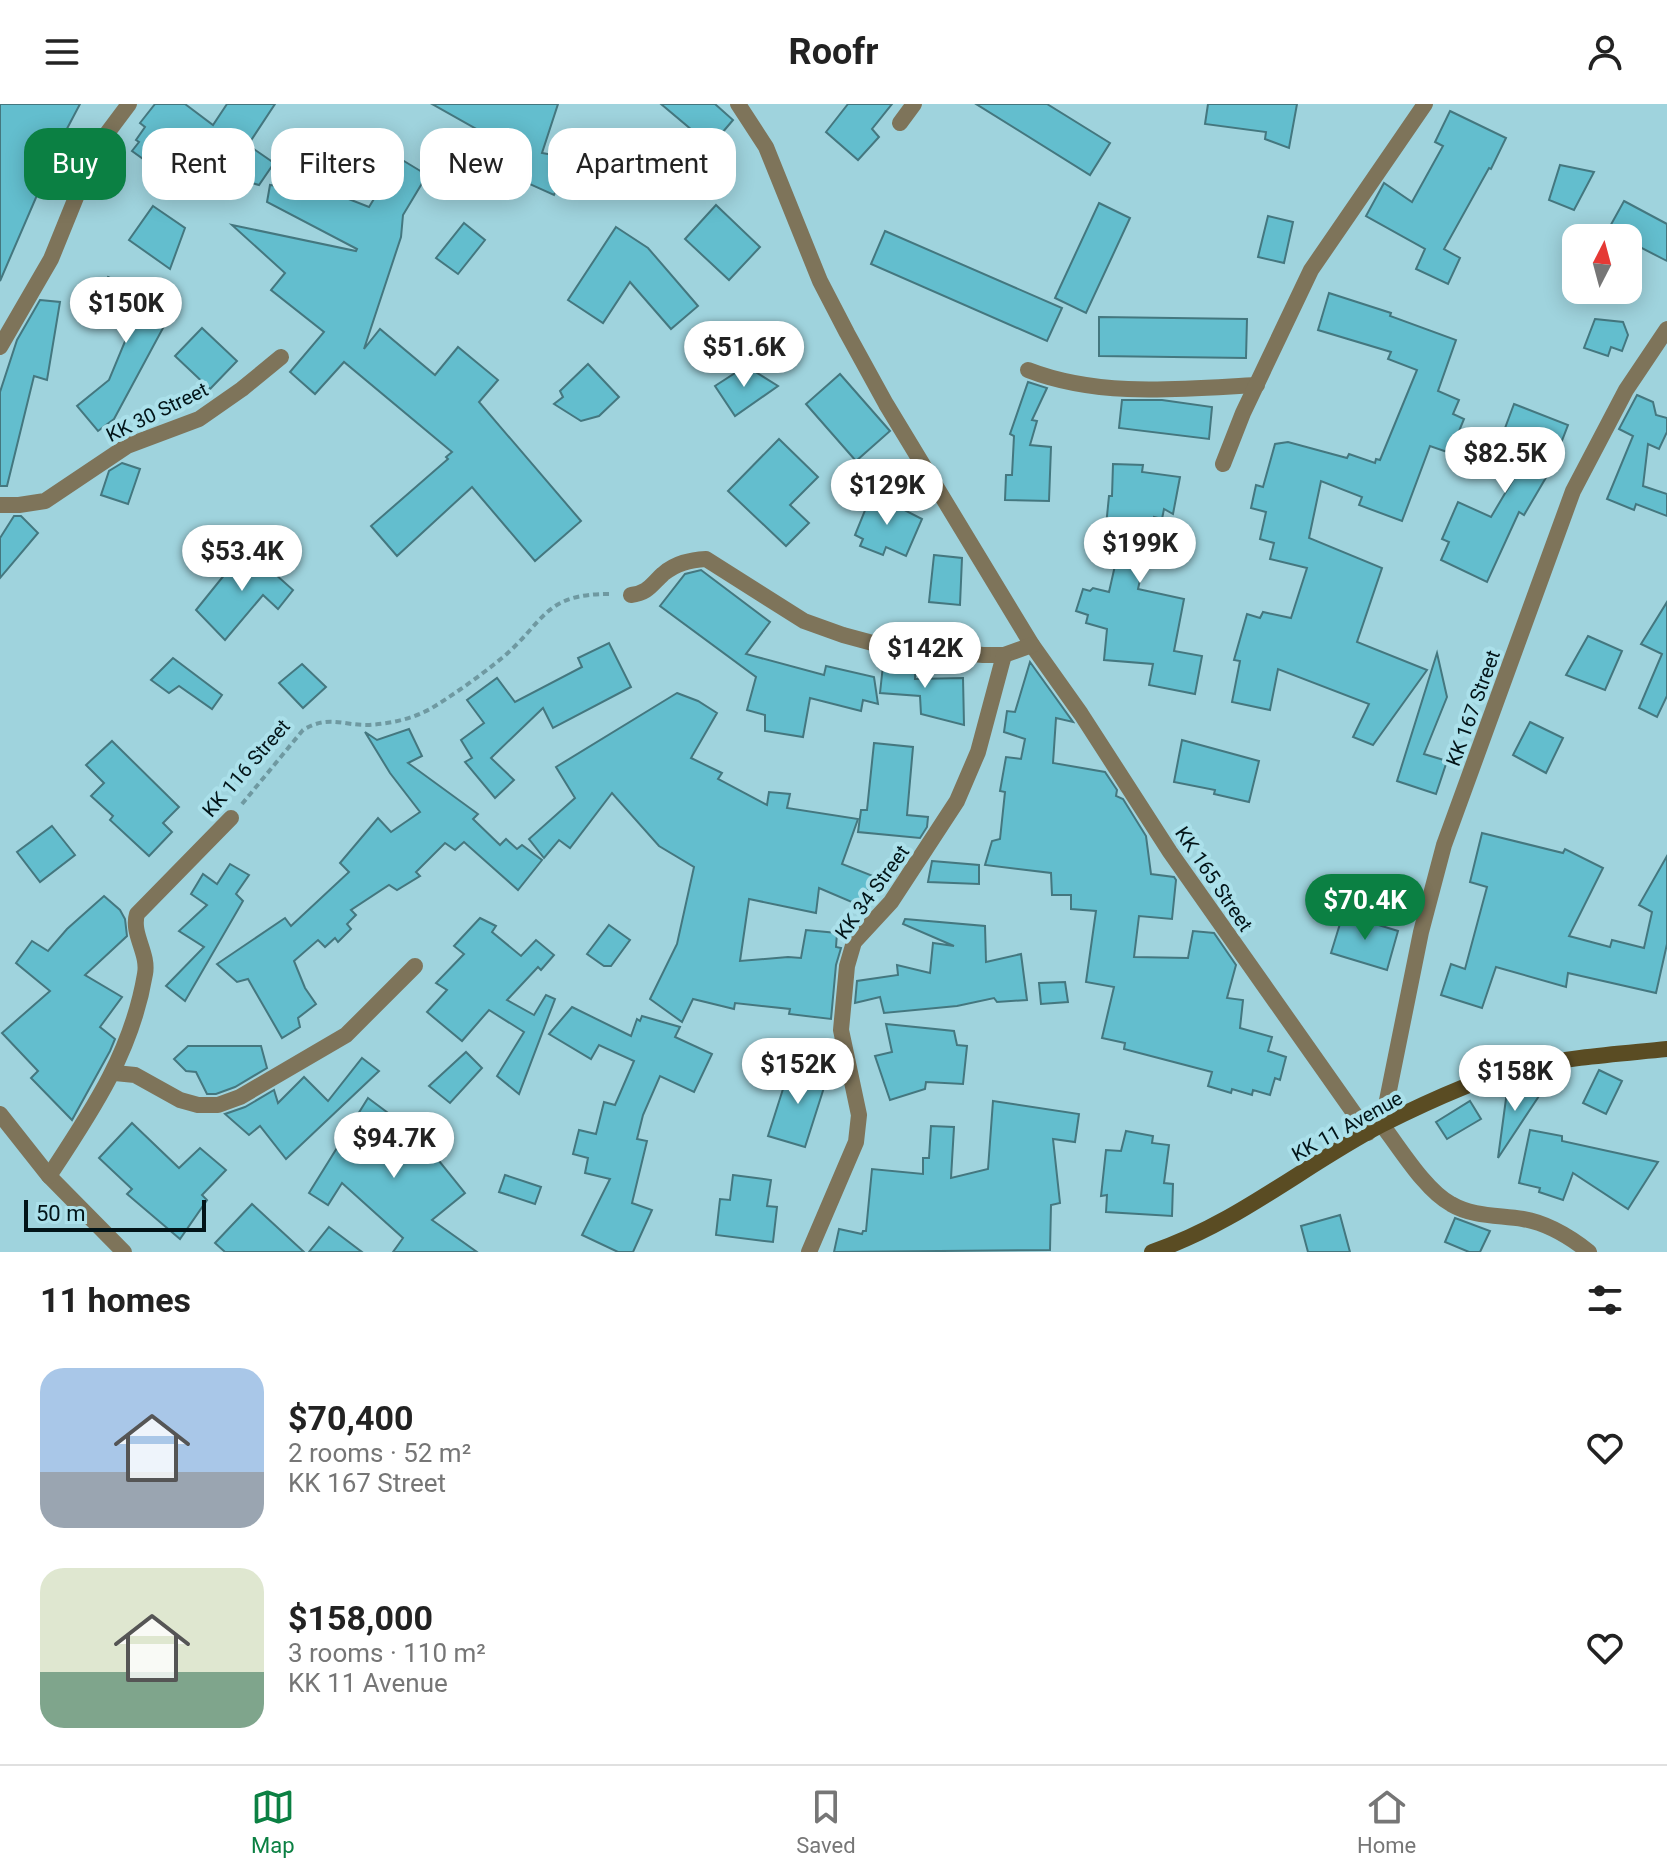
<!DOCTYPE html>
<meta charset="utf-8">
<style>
body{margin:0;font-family:Roboto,sans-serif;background:#f6f6f6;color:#222;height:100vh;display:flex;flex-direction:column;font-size:30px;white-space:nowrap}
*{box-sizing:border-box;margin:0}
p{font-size:26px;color:#767676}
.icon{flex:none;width:44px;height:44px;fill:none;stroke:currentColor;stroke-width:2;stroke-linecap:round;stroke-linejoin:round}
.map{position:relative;height:1148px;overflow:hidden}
.drawer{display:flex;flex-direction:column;background:#fff;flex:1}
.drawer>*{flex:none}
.hud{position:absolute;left:24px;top:24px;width:800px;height:72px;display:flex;gap:16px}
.needle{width:52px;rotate:6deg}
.controls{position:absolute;left:1562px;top:120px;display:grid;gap:16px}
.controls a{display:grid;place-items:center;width:80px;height:80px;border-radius:16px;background:#fff;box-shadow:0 4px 20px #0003;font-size:40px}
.scale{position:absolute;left:24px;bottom:20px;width:182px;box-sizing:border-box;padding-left:8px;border:4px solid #021418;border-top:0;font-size:22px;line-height:28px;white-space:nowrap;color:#021418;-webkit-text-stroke:6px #abe0ea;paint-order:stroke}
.price{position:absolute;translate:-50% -68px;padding:0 18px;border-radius:28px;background:#fff;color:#222;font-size:26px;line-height:52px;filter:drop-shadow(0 2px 4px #0008)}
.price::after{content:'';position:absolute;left:50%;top:48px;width:24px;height:18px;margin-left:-12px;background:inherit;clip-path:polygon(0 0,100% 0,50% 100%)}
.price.selected{background:#0b8043;color:#fff}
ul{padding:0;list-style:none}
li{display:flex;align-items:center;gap:24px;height:200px;padding:0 40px}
li span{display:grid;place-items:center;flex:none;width:224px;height:160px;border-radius:24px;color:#555}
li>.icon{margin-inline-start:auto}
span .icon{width:96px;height:96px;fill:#fffc;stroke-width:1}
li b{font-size:34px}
h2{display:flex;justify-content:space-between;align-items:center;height:96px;padding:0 40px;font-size:34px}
.chip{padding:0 28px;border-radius:24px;background:#fff;box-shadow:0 4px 20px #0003;font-size:28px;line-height:72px}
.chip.selected{background:#0b8043;color:#fff}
header{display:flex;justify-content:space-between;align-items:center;height:104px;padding:0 40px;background:#fff;font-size:36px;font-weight:700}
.tabs{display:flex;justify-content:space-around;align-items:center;height:112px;border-top:2px solid #e0e0e0;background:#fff;font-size:22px;color:#767676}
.tabs a{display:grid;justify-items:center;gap:4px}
.tabs .selected{color:#0b8043}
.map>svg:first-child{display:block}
</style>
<header><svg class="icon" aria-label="menu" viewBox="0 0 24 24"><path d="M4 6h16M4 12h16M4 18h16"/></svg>Roofr<svg class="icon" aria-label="person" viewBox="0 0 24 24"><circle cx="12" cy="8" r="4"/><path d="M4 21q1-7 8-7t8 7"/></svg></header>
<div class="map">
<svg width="1667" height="1148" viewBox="0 0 1667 1148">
<rect width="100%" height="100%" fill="#9fd3dd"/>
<g fill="#63bece" stroke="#44777f" stroke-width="2">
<path d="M0 0H80L41 74 44 75 0 177Z"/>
<path d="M155 0H185L213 21 227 0H275L248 41 274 59 259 81 230 73 229 79 201 64 187 80 165 60 160 67 132 47 139 38 136 36 145 23 140 19Z"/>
<path d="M432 0H558L542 49 570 54 554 91 483 59 494 35Z"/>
<path d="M661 0H715L733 16 711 42Z"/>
<path d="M848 0H892L872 25 879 33 858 56 826 28Z"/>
<path d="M976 0H1047L1110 39 1090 71Z"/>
<path d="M1208 0H1297L1289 44 1265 35 1266 28 1205 20Z"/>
<path d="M1450 7 1506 34 1491 65 1489 64 1444 145 1460 154 1448 180 1416 165 1425 145 1366 112 1384 79 1412 98 1443 42 1435 38Z"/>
<path d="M399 54 427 71 403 111 401 133 364 245 380 225 435 271 458 243 498 276 479 298 581 417 535 457 472 383 397 452 371 422 448 355 446 353 452 348 344 258 315 290 290 268 324 228 271 186 285 169 232 121 356 147 357 145 267 98 270 81 341 92 369 103Z"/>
<path d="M1560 61 1594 68 1574 106 1549 96Z"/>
<path d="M1624 97 1667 120V157L1628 137V134L1608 126Z"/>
<path d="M1099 99 1130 114 1086 209 1055 194Z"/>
<path d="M716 101 760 143 729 176 685 135Z"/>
<path d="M153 102 185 124 170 165 129 136Z"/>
<path d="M1268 112 1293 118 1284 159 1258 153Z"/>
<path d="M464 119 485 136 458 170 436 154Z"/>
<path d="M616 123 648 144 698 202 671 225 630 178 603 219 568 196Z"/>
<path d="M885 127 1062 204 1047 237 871 160Z"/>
<path d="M108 173 148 195 154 186 177 198 114 315 98 327 77 302 109 276 131 223 92 203Z"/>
<path d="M1329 189 1391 209 1390 212 1456 236 1438 287 1459 296 1453 310 1464 315 1450 349 1430 342 1402 417 1359 401 1362 393 1321 377 1309 434 1382 464 1357 538 1427 566 1373 641 1353 633 1369 600 1278 565 1270 606 1232 598 1240 557 1234 556 1247 510 1260 514 1263 508 1291 514 1307 464 1270 455 1274 439 1260 435 1266 408 1251 404 1256 381 1263 383 1275 340 1288 338 1347 354 1349 350 1375 359 1376 355 1380 356 1417 266 1388 255 1391 248 1318 226Z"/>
<path d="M40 196 60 198 47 276 34 272 7 382H0V288L17 236Z"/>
<path d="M1099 213 1247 215 1246 254 1099 252Z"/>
<path d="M1595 215 1623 218 1628 231 1622 247 1611 243 1608 252 1584 244Z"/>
<path d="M202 224 237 257 210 285 175 252Z"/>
<path d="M588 260 619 293 599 312 581 317 554 300 563 293 560 287Z"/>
<path d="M746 262 778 282 735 312 715 282Z"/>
<path d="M840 270 890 327 856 357 806 300Z"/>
<path d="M1028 278 1047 284 1032 316 1037 317 1030 341 1051 343 1049 397 1005 396 1006 371H1012L1014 332 1010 330Z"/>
<path d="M1637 291 1653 298 1656 311 1667 314V328L1659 345 1648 340 1643 382 1667 390V412L1636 400 1634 406 1607 395 1633 332 1619 325Z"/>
<path d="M1122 296H1162L1212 303 1209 335 1119 324Z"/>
<path d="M1514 300 1568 321 1551 365 1524 411 1519 408 1487 478 1441 456 1449 438 1442 435 1458 398 1491 413 1526 354 1498 343Z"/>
<path d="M779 335 818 373 790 401 809 419 786 442 728 387Z"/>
<path d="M122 359 140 365 128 400 101 391 109 367Z"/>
<path d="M1113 360 1143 361 1142 368 1180 373 1173 410 1164 405 1162 415 1154 413 1138 485 1184 495 1174 547 1202 552 1195 590 1149 581 1153 560 1104 556 1107 525 1086 519 1088 511 1076 507 1083 485 1090 487 1093 484 1109 488 1121 435H1116L1117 423 1106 422 1109 392H1112Z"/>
<path d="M877 392 922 415 906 452 886 443 883 451 860 442 863 435 855 431 868 399Z"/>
<path d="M14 412H21L38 429 0 474V434Z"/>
<path d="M246 444 293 486 278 505 263 491 225 536 196 506Z"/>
<path d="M934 451 962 454 960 501 929 498Z"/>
<path d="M701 466 770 518 746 550 824 571 826 562 874 573 878 600 863 596 861 607 810 594 803 633 765 627V611L747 606 756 573 660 502 685 470Z"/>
<path d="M1667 498V592L1657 613 1639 604 1662 550 1641 540Z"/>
<path d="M1588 532 1622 547 1605 586 1566 571Z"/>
<path d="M609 539 631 583 553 624 543 604 491 654 514 676 495 694 465 658 472 654 461 636 484 619 467 596 497 574 515 598 582 563 578 554Z"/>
<path d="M1437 549 1447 593 1424 650 1447 657 1436 690 1397 677Z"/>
<path d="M884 552 916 556 915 575 963 574 964 621 921 610 920 592 880 589Z"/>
<path d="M173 554 222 591 212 605 179 582 169 589 151 576Z"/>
<path d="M1030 558 1073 618 1056 614 1053 659 1105 668 1117 686 1116 692 1123 695 1146 732 1151 770 1174 773 1176 776 1172 815 1139 812 1134 853 1188 854 1193 827 1214 829 1236 861 1227 894 1243 896 1240 924 1272 933 1268 947 1286 953 1280 976 1275 974 1270 991 1253 986 1252 991 1232 985 1231 989 1208 982 1212 968 1124 945 1125 939 1102 934 1114 883 1086 878 1096 807 1071 805V791H1052L1051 769 985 761 992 737 1000 735 1005 688 1000 687 1006 653 1021 655 1025 635 1004 628 1007 607 1015 608Z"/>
<path d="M302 560 326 583 303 604 279 579Z"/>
<path d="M677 589 698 597 717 609 691 654 722 669 718 675 767 701 769 688 790 690 787 704 858 715 842 760 873 772 861 802 819 784 816 809 749 795 740 857 788 853 801 854 806 826 837 829 836 843 841 844 836 861 831 915 789 910 790 905 735 899 734 905 693 895 682 918 650 895 677 840 694 763 659 742 612 689 570 744 559 736 544 754 529 735 575 694 556 663Z"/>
<path d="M1530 618 1563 634 1546 669 1513 651Z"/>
<path d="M409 625 422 652 408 659 478 710 473 715 500 741 506 735 517 745 522 741 542 756 518 786 464 738 455 746 445 739 416 768 420 772 397 786 389 781 351 806 356 811 347 820 351 825 338 838 335 834 325 843 318 836 294 857 305 884 316 900 298 914 300 923 282 934 248 875 237 878 217 860 285 814 291 822 349 768 340 759 378 714 391 728 420 708 390 669 365 628 377 636Z"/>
<path d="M1182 636 1259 657 1249 698 1214 690 1215 686 1174 678Z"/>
<path d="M112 637 179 703 163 719 172 728 149 752 110 716 113 712 91 692 104 679 86 661Z"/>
<path d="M874 639 913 643 907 711 928 713 927 723 920 734 858 728 861 706H867Z"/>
<path d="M52 722 75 751 40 778 17 748Z"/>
<path d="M1482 729 1563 749 1565 745 1603 764 1569 832 1610 843 1612 836 1644 844 1652 808 1639 801 1667 752V840L1656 889 1568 869 1566 883 1496 863 1482 904 1441 891 1451 860 1465 865 1487 783 1470 778Z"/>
<path d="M932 757 979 761V780L928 778Z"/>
<path d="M230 760 249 771 236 790 243 797 185 897 166 882 204 843 179 827 207 801 191 790 203 770 217 780Z"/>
<path d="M104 792 120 806 125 815 127 832 85 871 122 893 100 923 115 935 110 947 72 1016 31 974 38 967 2 929 50 887 16 859 32 837 48 847 67 825Z"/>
<path d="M1343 810 1398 827 1387 866 1331 849Z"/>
<path d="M480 814 496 822 492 828 521 852 536 836 554 851 541 866 538 863 507 896 534 911 546 891 555 895 519 990 497 972 524 928 489 906 462 937 427 908 447 886 436 879 464 850 454 842Z"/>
<path d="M905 815 985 822 986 858 1021 850 1027 896 997 898 994 894 957 902 884 909 880 893 855 899 857 877 898 871 897 861 930 869 933 839 954 842 903 820Z"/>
<path d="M609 821 630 836 611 862H604L587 850Z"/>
<path d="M1065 878 1068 898 1041 900 1039 879Z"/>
<path d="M572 903 631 932 637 915 640 917 642 912 680 923 675 933 712 950 694 988 660 972 643 1011 637 1035 647 1037 632 1099 652 1106 633 1148H618L582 1131 610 1075 585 1069 588 1054 573 1050 579 1026 596 1030 604 998 615 1001 634 957 599 941 591 955 549 930Z"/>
<path d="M886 920 954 927 957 941 967 942 963 980 926 978 925 985 890 996 875 952 892 948Z"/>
<path d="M188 942H261L267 964 235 983 216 990H207L196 968 186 967 174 955Z"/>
<path d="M466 948 482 964 450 999 429 982Z"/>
<path d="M362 954 379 967 286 1055 260 1022 249 1031 225 1010 245 1003 274 986 278 999 304 973 328 997Z"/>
<path d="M791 960 828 971 805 1043 768 1032Z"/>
<path d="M1599 966 1622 977 1606 1010 1583 999Z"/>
<path d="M1508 980 1539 992 1498 1054Z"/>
<path d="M368 994 439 1047 435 1052 465 1089 432 1116 477 1148H393L403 1134 342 1079 328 1101 309 1089Z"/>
<path d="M993 997 1079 1010 1075 1038 1053 1035 1060 1099 1051 1101 1050 1146 834 1148 839 1125 862 1130 863 1127H866L872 1065 923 1070V1054H929L931 1022 954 1023 951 1074 988 1065Z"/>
<path d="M1470 997 1481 1015 1447 1035 1436 1018Z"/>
<path d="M132 1019 179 1064 200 1044 226 1066 202 1091 207 1096 180 1135 127 1090 132 1085 99 1054Z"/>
<path d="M1530 1026 1562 1032V1037L1658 1058 1628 1105 1573 1069 1563 1096 1539 1088 1540 1084 1519 1079Z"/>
<path d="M1126 1027 1153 1032 1152 1039 1169 1041 1164 1079 1173 1080 1172 1112 1106 1108 1107 1091 1101 1092 1106 1046 1121 1047Z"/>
<path d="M505 1071 541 1083 535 1100 499 1088Z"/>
<path d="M733 1071 771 1076 767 1102 777 1103 773 1138 716 1131 720 1095 730 1096Z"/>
<path d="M252 1100 304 1148H225L215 1139Z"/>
<path d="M1340 1111 1350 1148H1308L1301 1122Z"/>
<path d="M1455 1114 1490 1127 1480 1148H1469L1445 1138Z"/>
<path d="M329 1123 362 1148H309Z"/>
</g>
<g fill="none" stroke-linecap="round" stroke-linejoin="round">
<path stroke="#6f99a1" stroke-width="4" stroke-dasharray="6 4" stroke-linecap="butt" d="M242 700 303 626C328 611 341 621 367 621 390 620 412 615 432 604 456 589 480 572 502 554 546 517 543 489 612 490"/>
<g stroke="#7e745a" stroke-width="16">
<path d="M738 0 766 43 820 177 847 229 886 300 1032 541 1081 610 1170 748 1368 1029"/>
<path d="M900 19 914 0"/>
<path d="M0 243 51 155 96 44 129 0"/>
<path d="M1028 266C1100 294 1181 285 1257 281"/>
<path d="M1223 360 1243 309 1311 166 1425 0"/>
<path d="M0 401H19L45 397 127 342 199 315 242 285 281 253"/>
<path d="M631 491C648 489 651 481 663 470 676 459 690 456 706 455L804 517 843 531 880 541 983 551H1004L1032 541"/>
<path d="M115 969 135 971 180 996 198 1001H218L240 993 346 931 415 862"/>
<path d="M0 1010 49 1072 124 1148"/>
<path d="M49 1072C92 1007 132 948 145 870 149 849 131 830 137 810L231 714"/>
<path d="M809 1148 856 1038 859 1011 841 926 847 862 854 838 891 798 957 697 978 648 1004 551"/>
<path d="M1589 1148C1570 1133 1547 1119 1523 1115 1499 1111 1473 1113 1451 1100 1425 1086 1400 1044 1382 1021L1421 828 1444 741 1573 387 1626 286 1667 225"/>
</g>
<path stroke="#5a4c23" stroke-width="16" d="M1152 1148C1236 1120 1303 1062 1381 1021 1419 1002 1481 973 1522 964 1570 953 1618 950 1667 945"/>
</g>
<g text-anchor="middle" stroke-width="8" stroke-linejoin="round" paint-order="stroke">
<g font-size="20" fill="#021418" stroke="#abe0ea">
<text transform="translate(157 308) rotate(-26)" y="7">KK 30 Street</text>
<text transform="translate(1473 604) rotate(-70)" y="7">KK 167 Street</text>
<text transform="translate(246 664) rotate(-49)" y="7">KK 116 Street</text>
<text transform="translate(1214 775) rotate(56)" y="7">KK 165 Street</text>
<text transform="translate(872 788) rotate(-54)" y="7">KK 34 Street</text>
<text transform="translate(1347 1022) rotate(-29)" y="7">KK 11 Avenue</text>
</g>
</g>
</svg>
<div class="controls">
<a><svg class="needle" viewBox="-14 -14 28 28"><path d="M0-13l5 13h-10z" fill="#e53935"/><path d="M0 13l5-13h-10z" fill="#767676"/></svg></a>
</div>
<div class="scale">50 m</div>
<b class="price" style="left:126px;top:241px">$150K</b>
<b class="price" style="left:744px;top:285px">$51.6K</b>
<b class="price" style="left:1505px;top:391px">$82.5K</b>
<b class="price" style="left:887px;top:423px">$129K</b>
<b class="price" style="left:1140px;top:481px">$199K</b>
<b class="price" style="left:242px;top:489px">$53.4K</b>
<b class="price" style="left:925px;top:586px">$142K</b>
<b class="price selected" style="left:1365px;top:838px">$70.4K</b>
<b class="price" style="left:798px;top:1002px">$152K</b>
<b class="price" style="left:1515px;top:1009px">$158K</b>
<b class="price" style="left:394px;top:1076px">$94.7K</b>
<div class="hud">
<a class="chip selected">Buy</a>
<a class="chip">Rent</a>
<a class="chip">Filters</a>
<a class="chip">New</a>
<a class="chip">Apartment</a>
</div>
</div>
<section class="drawer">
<h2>11 homes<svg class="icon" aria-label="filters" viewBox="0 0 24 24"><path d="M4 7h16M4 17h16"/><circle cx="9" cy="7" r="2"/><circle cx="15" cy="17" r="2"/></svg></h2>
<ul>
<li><span style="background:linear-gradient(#a9c7e8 65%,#9aa5b1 0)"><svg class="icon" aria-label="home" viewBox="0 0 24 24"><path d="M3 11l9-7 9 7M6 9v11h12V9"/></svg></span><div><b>$70,400</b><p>2 rooms · 52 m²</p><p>KK 167 Street</p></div><svg class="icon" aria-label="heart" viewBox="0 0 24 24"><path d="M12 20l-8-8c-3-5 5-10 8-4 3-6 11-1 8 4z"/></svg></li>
<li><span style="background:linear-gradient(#dfe7d0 65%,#7fa58c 0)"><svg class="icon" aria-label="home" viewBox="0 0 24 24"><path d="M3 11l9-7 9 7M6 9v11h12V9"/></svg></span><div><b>$158,000</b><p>3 rooms · 110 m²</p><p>KK 11 Avenue</p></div><svg class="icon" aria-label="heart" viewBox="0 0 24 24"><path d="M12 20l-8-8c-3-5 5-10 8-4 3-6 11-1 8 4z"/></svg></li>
</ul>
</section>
<nav class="tabs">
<a class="selected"><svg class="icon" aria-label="map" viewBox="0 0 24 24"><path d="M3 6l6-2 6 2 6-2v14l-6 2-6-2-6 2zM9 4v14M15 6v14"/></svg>Map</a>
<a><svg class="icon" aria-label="saved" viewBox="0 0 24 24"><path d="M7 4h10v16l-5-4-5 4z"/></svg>Saved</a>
<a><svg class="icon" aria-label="home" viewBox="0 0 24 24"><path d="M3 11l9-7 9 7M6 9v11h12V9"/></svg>Home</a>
</nav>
